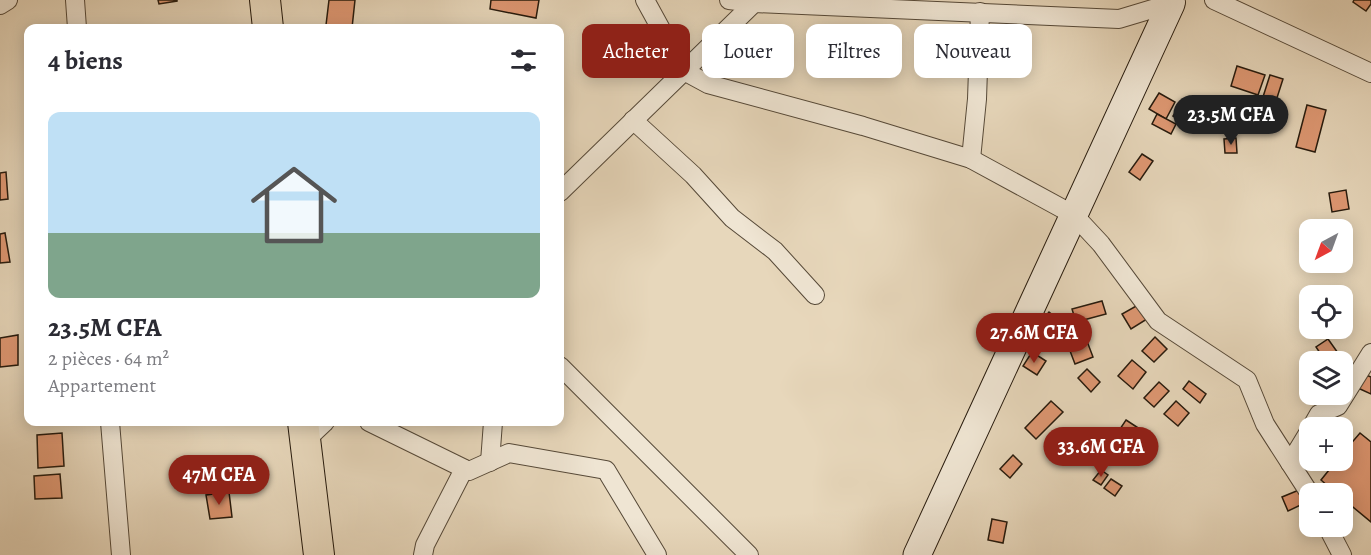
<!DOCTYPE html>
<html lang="fr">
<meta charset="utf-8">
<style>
body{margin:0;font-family:Alegreya,serif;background:#f2f2f3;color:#2b2b33;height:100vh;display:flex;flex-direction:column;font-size:22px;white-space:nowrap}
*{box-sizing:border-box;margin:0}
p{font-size:20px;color:#7c7c81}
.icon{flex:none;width:33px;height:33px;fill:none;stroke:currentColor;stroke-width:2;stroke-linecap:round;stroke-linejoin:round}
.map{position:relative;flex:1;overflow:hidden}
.drawer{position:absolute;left:24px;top:24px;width:540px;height:402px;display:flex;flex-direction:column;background:#fff;border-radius:12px;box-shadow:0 3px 15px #0003}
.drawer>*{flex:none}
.banner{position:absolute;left:582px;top:24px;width:570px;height:54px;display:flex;gap:12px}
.needle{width:39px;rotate:221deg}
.fabs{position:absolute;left:1299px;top:219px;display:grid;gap:12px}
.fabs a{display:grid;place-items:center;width:54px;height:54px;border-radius:12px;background:#fff;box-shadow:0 3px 15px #0003;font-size:30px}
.price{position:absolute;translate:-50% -51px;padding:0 14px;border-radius:21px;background:#8f2418;color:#fff;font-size:20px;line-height:39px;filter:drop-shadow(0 2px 3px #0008)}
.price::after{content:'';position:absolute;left:50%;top:36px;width:18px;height:14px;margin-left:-9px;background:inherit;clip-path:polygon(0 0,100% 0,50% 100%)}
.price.on{background:#222;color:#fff}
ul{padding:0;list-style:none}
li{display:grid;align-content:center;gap:12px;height:318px;padding:0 24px}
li+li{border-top:2px solid #e1e1e2}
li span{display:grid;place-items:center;height:186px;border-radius:12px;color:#555}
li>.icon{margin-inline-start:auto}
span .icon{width:108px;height:108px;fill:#fffc;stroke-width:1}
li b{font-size:26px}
h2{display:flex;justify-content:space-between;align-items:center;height:72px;padding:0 24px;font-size:26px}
.chip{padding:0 21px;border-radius:12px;background:#fff;box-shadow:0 3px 15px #0003;font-size:21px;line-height:54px}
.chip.on{background:#8f2418;color:#fff}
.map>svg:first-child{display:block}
</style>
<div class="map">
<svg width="1371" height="555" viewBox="0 0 1371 555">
<rect width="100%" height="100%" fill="#e7d7bb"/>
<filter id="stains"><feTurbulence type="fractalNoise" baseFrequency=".00333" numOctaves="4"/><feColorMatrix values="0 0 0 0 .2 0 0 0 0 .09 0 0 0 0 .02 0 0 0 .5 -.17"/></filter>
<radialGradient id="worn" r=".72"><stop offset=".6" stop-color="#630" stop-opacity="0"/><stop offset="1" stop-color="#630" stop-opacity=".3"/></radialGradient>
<g fill="#df9873" stroke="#261a0d" stroke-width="1.5">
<path d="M158 0H177V1L159 4Z"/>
<path d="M329 0H355L352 28 326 25Z"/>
<path d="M491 0H539L536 18 490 9Z"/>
<path d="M1354 0H1371V4L1366 11 1353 2Z"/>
<path d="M231 25 242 26V28H231Z"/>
<path d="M741 35 759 52 737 75 718 58Z"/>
<path d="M1237 66 1265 75 1258 95 1231 86Z"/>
<path d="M1270 75 1283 79 1275 104 1262 100Z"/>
<path d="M1159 93 1175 102 1166 119 1149 109Z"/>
<path d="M1307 105 1326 110 1315 152 1296 147Z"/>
<path d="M1180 106 1192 114 1186 124 1173 116Z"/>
<path d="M1157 114 1176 124 1171 134 1152 124Z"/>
<path d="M1236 138 1237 153H1225L1224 139Z"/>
<path d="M1142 154 1153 161 1140 180 1129 172Z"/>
<path d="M6 172 8 199 0 200V173Z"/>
<path d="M1346 190 1349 209 1332 212 1329 193Z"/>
<path d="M5 233 10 262 0 263V234Z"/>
<path d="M1102 301 1106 314 1076 322 1072 309Z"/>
<path d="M1138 305 1147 319 1131 329 1122 314Z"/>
<path d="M1049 312 1064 324 1052 338 1037 326Z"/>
<path d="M1082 328 1093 357 1075 364 1064 335Z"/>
<path d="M1314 328H1330V329L1315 333Z"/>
<path d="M18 335V365L0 367V338Z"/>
<path d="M1155 337 1167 349 1154 362 1142 351Z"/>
<path d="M1328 339 1348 367 1342 371V362H1326L1316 347Z"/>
<path d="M1032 352 1046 361 1037 375 1023 366Z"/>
<path d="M1132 360 1146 372 1133 389 1118 376Z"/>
<path d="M1087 369 1100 382 1091 392 1078 378Z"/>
<path d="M1364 374 1371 377V394L1358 388Z"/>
<path d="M1189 381 1206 394 1200 403 1183 389Z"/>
<path d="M1159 382 1169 391 1154 407 1144 398Z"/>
<path d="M1051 401 1063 412 1036 439 1025 428Z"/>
<path d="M1176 401 1189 413 1178 426 1164 414Z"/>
<path d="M1126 420 1146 433 1141 442 1120 429Z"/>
<path d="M1104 429 1123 441 1116 453 1097 441Z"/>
<path d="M62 433 64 466 38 468 37 435Z"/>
<path d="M1360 433 1371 442V522L1342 498V494H1337L1321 480 1337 460H1342V454Z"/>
<path d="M1013 455 1022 464 1010 478 1000 469Z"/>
<path d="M1101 470 1108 475 1101 485 1093 480Z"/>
<path d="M60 474 62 498 35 499 34 476Z"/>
<path d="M1111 479 1122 486 1115 496 1104 488Z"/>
<path d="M1299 490 1305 503 1288 511 1282 497Z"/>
<path d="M229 492 232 517 210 519 206 495Z"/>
<path d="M992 519 1007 522 1003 543 988 540Z"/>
</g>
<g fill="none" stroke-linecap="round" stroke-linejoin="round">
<g stroke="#564938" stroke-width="20">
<g id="street">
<path d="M75 0 77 28"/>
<path d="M645 0 684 71 708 84 863 126 971 159 1074 215 1101 244 1158 321 1247 380 1265 424 1310 494"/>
<path d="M729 0 754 3 1119 19 1176 2"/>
<path d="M1214 0 1371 73"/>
<path d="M0 5 8 0"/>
<path d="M633 120 693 175 732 218 775 251 815 295"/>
<path d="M971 159 977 99 980 12"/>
<path d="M560 192 757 0"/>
<path d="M560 366 749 555"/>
<path d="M110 422 121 555"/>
<path d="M369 422 469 471 509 453 606 470 657 555"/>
<path d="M1311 428 1319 414 1338 406 1371 353"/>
<path d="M306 440 325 422"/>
<path d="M490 462 493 422"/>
<path d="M1290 463 1310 430"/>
<path d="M1327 526 1342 555"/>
<path d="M423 555 425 545 464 469"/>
</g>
</g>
<g stroke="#261a0d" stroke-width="29">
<path id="secondary" d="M917 555 1171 4 1169 0"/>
</g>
<g stroke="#261a0d" stroke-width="32">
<g id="primary">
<path d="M265 0 268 28"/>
<path d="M303 422 319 555"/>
</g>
</g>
<use href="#street" stroke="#efe5d3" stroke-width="18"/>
<use href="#secondary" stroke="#efe5d3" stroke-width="27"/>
<use href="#primary" stroke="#e7d7bb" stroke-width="30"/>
</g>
<rect width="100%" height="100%" filter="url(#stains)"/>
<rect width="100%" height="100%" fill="url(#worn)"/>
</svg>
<div class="fabs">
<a><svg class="needle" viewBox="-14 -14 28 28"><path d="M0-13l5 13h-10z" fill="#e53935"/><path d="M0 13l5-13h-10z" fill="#7c7c81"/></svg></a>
<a><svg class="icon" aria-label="locate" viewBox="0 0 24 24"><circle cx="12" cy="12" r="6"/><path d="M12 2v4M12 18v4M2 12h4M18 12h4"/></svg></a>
<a><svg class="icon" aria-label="layers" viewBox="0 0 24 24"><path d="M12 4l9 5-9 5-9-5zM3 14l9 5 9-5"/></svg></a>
<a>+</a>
<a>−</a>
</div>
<b class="price on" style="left:1231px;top:146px">23.5M CFA</b>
<b class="price" style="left:1034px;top:364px">27.6M CFA</b>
<b class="price" style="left:1101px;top:478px">33.6M CFA</b>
<b class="price" style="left:219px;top:506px">47M CFA</b>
<div class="banner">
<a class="chip on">Acheter</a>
<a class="chip">Louer</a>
<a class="chip">Filtres</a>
<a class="chip">Nouveau</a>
</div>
<section class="drawer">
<h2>4 biens<svg class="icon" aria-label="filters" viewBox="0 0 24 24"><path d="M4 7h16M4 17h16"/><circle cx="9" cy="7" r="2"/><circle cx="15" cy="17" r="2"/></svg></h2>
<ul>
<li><span style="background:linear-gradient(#bfe0f5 65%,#7fa58c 0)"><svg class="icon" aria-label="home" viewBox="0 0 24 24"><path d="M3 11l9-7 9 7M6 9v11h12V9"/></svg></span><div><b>23.5M CFA</b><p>2 pièces · 64 m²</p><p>Appartement</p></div></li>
</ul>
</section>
</div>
